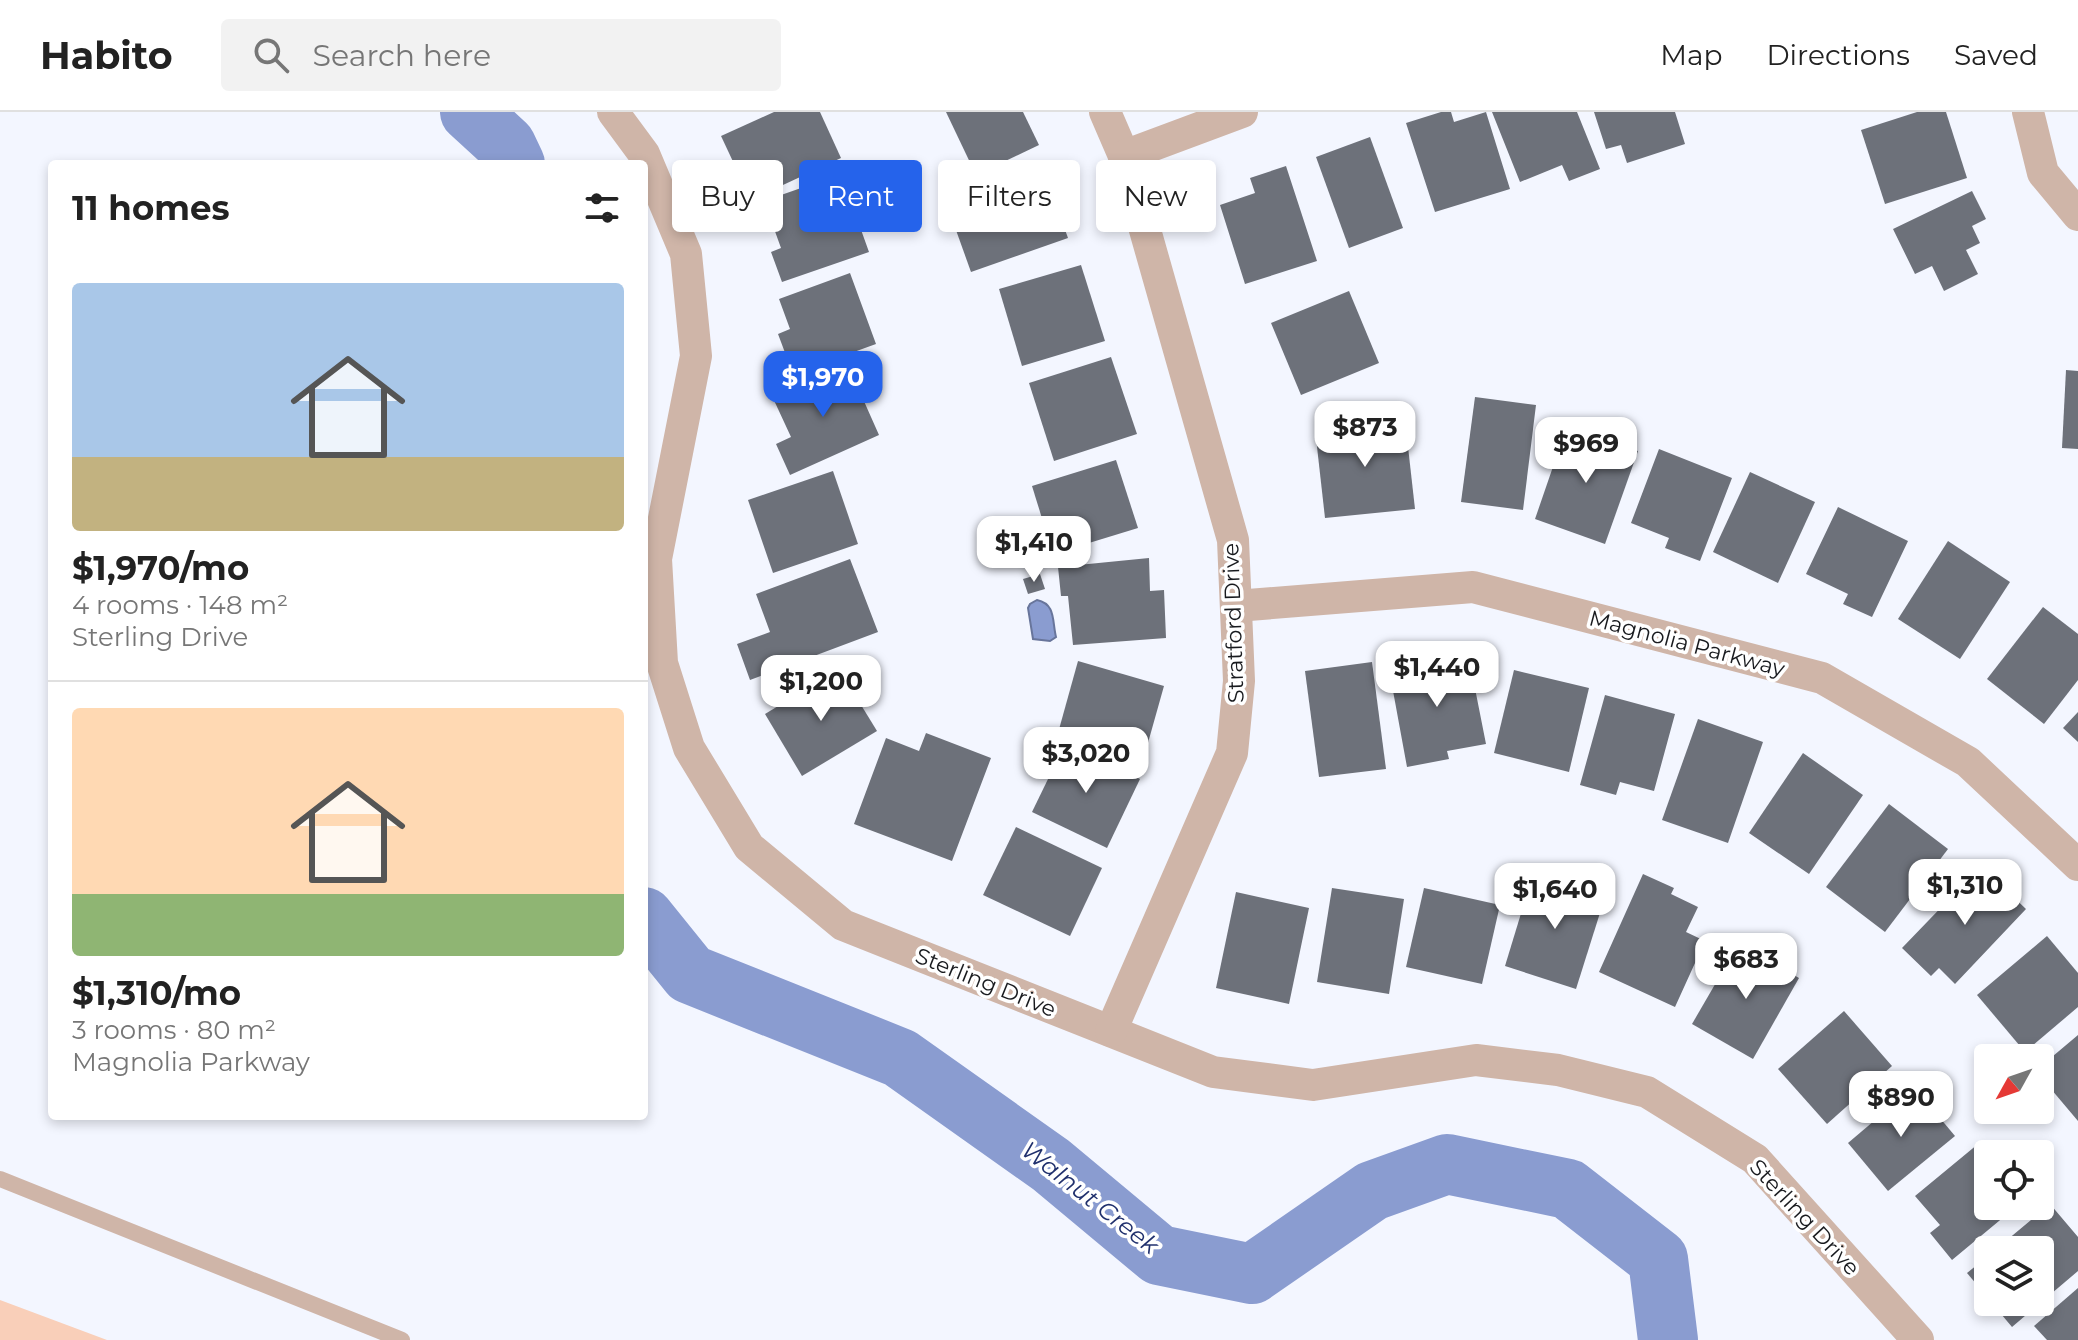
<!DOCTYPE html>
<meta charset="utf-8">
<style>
body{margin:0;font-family:Montserrat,sans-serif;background:#f2f2f2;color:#222;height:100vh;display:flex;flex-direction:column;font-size:30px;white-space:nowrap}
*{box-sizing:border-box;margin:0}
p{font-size:26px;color:#767676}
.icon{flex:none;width:44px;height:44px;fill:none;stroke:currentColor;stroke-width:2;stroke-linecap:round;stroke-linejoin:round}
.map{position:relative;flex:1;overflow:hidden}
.side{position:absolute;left:48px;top:48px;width:600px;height:960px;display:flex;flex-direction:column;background:#fff;border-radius:8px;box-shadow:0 4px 12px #0003}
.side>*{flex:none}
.banner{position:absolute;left:672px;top:48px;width:760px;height:72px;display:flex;gap:16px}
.needle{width:52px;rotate:230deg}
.controls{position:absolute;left:1974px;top:932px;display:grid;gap:16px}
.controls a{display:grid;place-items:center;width:80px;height:80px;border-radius:8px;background:#fff;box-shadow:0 4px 12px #0003;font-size:40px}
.price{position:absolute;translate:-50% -68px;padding:0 18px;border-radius:16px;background:#fff;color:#222;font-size:26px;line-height:52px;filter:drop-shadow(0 2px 4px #0008)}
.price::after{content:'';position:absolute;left:50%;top:48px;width:24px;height:18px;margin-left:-12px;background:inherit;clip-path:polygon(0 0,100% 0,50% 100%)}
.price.current{background:#2563eb;color:#fff}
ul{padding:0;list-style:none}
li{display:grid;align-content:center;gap:16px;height:424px;padding:0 24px}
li+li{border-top:2px solid #e0e0e0}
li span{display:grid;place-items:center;height:248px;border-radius:8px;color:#555}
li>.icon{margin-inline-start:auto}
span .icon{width:144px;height:144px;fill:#fffc;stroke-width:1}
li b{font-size:34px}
h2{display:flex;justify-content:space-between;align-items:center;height:96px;padding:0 24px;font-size:34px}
.chip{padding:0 28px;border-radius:8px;background:#fff;box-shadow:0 4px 12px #0003;font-size:28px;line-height:72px}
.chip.current{background:#2563eb;color:#fff}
header{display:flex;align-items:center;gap:48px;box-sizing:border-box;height:112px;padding:0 40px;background:#fff;border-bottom:2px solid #e0e0e0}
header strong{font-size:38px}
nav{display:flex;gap:44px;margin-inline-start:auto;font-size:28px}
.search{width:560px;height:72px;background:#f2f2f2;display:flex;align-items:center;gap:20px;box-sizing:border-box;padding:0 28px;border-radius:8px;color:#767676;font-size:30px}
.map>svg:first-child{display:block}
</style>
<header>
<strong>Habito</strong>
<div class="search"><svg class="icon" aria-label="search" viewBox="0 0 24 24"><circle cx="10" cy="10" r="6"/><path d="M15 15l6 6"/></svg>Search here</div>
<nav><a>Map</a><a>Directions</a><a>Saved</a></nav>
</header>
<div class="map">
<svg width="2078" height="1228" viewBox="0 0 2078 1228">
<rect width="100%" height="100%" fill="#f3f6ff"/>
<path fill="#f9cfb9" d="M0 1188 107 1228H0Z"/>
<path fill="#8a9cd0" stroke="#68759b" stroke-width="2" d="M1037 488C1056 492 1052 509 1056 525L1050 529 1033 527 1028 496 1030 492Z"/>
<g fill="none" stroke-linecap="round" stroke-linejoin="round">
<g stroke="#8a9cd0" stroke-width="60">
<path d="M470 0 506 33 515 52"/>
<path d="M644 805 690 862 900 946 1051 1053 1159 1143 1252 1162 1372 1079 1447 1052 1568 1077 1658 1147 1668 1228"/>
</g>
</g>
<g fill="#6d717a">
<path d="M774 0H820L841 46 751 88 721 24Z"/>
<path d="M946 0H1023L1039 33 976 63Z"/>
<path d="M1441 0H1451L1454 10 1486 0 1510 77 1435 100 1406 11Z"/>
<path d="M1492 0H1577L1600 57 1569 69 1562 53 1520 70Z"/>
<path d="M1594 0H1675L1685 32 1627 51 1621 33 1606 37Z"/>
<path d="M1917 0H1946L1967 66 1885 92 1861 18Z"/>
<path d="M1370 25 1403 116 1349 136 1316 45Z"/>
<path d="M1286 54 1317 149 1245 172 1220 93 1255 81 1250 66Z"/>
<path d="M1044 59 1068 126 971 160 947 93Z"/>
<path d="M841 62 869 140 782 170 771 140 781 136 764 89Z"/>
<path d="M1972 79 1986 107 1972 114 1980 131 1966 138 1978 162 1944 179 1932 154 1915 162 1893 117Z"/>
<path d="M1081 153 1105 229 1022 254 999 177Z"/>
<path d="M850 161 876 232 793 262 778 222 790 217 779 187Z"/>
<path d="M1349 179 1379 251 1301 283 1271 211Z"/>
<path d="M1111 245 1137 322 1054 349 1029 271Z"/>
<path d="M847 251 879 323 790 363 776 332 791 325 772 284Z"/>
<path d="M2066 258 2078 259V337L2062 336Z"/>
<path d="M1475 285 1536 293 1523 398 1461 390Z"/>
<path d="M1405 308 1415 397 1325 406 1315 317Z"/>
<path d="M1567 314 1638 339 1605 432 1535 407Z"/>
<path d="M1659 337 1732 366 1700 449 1665 436 1669 426 1631 411Z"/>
<path d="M1116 348 1138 416 1053 442 1032 374Z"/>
<path d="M833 359 858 432 773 461 748 388Z"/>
<path d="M1750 360 1815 390 1778 471 1713 440Z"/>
<path d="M1838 395 1908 429 1872 505 1843 492 1848 482 1806 462Z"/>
<path d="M1948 429 2010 470 1960 547 1898 507Z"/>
<path d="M1149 446 1150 479 1164 478 1166 526 1073 533 1068 484H1061L1058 455Z"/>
<path d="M850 447 878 520 750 568 737 532 770 520 756 482Z"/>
<path d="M1040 462 1045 477 1028 482 1023 467Z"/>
<path d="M2043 495 2078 522V568L2044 612 1987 567Z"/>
<path d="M1468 541 1486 632 1447 639 1449 647 1407 655 1389 557Z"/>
<path d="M1078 549 1164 574 1144 645 1058 621Z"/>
<path d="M1372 550 1386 657 1319 665 1305 559Z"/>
<path d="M839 557 877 619 802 664 765 602Z"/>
<path d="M1514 558 1589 576 1569 660 1494 641Z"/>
<path d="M1605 583 1675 602 1654 679 1620 670 1616 683 1580 673Z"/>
<path d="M2078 600V630L2063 616Z"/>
<path d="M1698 607 1763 630 1728 731 1662 708Z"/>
<path d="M926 621 991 646 952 749 854 712 886 626 919 639Z"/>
<path d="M1066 630 1140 667 1107 736 1032 700Z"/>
<path d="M1803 641 1863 683 1809 762 1749 721Z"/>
<path d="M1889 692 1948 737 1885 820 1826 775Z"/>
<path d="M1016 715 1102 756 1070 824 983 783Z"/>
<path d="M1981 754 2026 797 1955 872 1939 856 1931 864 1902 836Z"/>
<path d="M1533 762 1605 785 1576 877 1505 854Z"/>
<path d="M1643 762 1674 776 1671 782 1698 795 1686 820 1705 829 1675 895 1599 860Z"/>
<path d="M1332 776 1404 787 1389 882 1317 870Z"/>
<path d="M1424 776 1500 793 1482 872 1406 855Z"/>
<path d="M1236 780 1309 796 1289 892 1216 876Z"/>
<path d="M2047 824 2078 861V895L2025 940 1977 883Z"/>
<path d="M1739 831 1799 866 1753 947 1692 912Z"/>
<path d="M1844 899 1892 954 1827 1012 1778 957Z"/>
<path d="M2078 923V1009L2040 964V955Z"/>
<path d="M1914 975 1955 1024 1888 1079 1848 1031Z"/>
<path d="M1978 1032 1988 1044V1094H2017L1952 1148 1930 1121 1940 1113 1915 1084Z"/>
<path d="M2050 1092 2078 1125V1159L2012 1215 1991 1190H2040V1138H1995Z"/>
<path d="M1988 1144V1186L1967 1161Z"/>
<path d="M2078 1176V1228H2047L2034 1214Z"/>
</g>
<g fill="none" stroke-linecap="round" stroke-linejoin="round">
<path stroke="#cfb5a8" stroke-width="16" d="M0 1067 402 1228"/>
<g stroke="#cfb5a8" stroke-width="32">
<path d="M613 0 644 42 686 142 696 244 656 447 662 551 689 636 749 735 843 813 1213 960 1313 973 1476 948 1558 958 1647 980 1755 1047 1918 1228"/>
<path d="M1105 0 1124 44 1233 428 1239 569 1232 641 1111 919"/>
<path d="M2028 0 2043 61 2078 103"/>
<path d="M1124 44 1242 0"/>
<path d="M1236 494 1473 475 1822 566 1968 650 2078 753"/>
</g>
</g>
<g text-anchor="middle" stroke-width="7" stroke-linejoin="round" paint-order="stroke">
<g font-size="22" fill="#181a1e" stroke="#fff">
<text transform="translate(1233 511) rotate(-92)" y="8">Stratford Drive</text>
<text transform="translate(1687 531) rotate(15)" y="8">Magnolia Parkway</text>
<text transform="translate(986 870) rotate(22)" y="8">Sterling Drive</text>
<text transform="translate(1805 1105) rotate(47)" y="8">Sterling Drive</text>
</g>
<g font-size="24" font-style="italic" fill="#20306d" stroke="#fff">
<text transform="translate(1090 1086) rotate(38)" y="8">Walnut Creek</text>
</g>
</g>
</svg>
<div class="controls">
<a><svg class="needle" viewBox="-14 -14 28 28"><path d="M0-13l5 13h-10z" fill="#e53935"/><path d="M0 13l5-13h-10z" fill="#767676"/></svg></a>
<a><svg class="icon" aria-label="locate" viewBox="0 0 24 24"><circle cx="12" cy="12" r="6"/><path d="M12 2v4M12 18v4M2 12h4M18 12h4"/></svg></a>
<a><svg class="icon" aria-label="layers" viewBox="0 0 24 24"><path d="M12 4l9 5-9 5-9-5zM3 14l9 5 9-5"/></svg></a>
</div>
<b class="price current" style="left:823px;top:307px">$1,970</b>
<b class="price" style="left:1365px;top:357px">$873</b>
<b class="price" style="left:1586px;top:373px">$969</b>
<b class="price" style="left:1034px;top:472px">$1,410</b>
<b class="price" style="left:1437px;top:597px">$1,440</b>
<b class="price" style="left:821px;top:611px">$1,200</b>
<b class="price" style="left:1086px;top:683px">$3,020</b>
<b class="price" style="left:1965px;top:815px">$1,310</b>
<b class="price" style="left:1555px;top:819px">$1,640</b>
<b class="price" style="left:1746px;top:889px">$683</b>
<b class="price" style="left:1901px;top:1027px">$890</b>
<div class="banner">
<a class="chip">Buy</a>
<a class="chip current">Rent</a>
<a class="chip">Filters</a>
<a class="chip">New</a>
</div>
<section class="side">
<h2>11 homes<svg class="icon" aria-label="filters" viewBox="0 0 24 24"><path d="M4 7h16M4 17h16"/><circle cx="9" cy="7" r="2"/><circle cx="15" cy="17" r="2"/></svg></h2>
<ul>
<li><span style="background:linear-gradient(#a9c7e8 70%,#c2b280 0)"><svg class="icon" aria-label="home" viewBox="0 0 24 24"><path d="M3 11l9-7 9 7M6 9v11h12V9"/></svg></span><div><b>$1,970/mo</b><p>4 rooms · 148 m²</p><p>Sterling Drive</p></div></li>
<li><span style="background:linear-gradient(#ffd9b3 75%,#8fb573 0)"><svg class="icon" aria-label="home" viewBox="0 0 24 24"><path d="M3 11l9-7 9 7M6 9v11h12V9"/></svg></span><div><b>$1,310/mo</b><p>3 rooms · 80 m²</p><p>Magnolia Parkway</p></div></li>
</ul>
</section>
</div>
